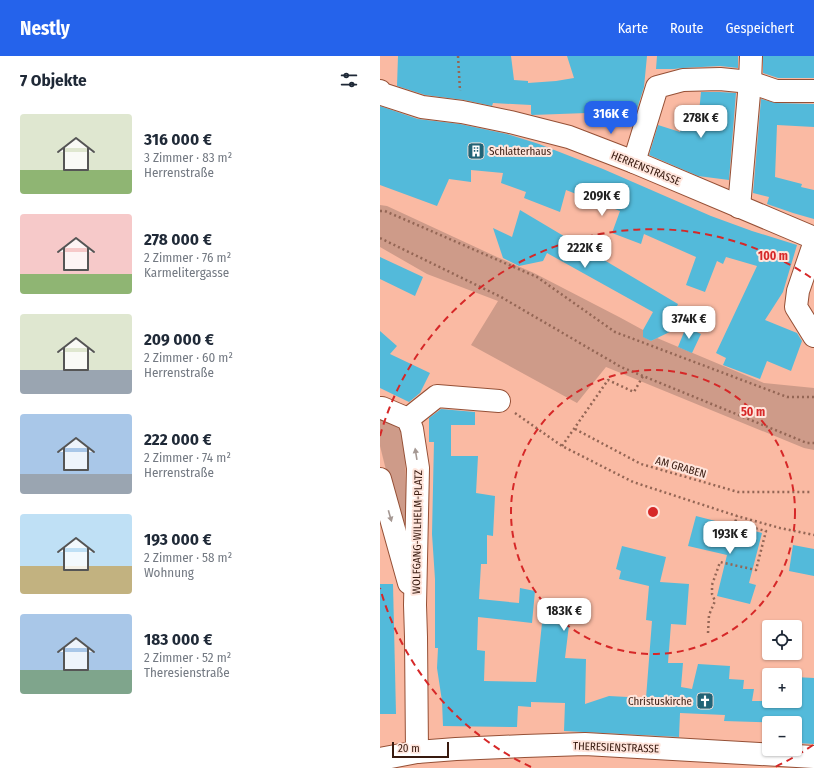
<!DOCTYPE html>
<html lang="de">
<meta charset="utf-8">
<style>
body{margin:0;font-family:"Fira Sans Condensed",sans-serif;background:#f6f6f7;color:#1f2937;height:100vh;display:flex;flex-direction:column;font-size:15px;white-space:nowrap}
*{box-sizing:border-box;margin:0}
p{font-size:13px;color:#747a83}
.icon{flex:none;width:22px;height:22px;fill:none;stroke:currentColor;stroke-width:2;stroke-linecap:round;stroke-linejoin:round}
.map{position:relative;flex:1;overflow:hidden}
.panel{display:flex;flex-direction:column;background:#fff;width:380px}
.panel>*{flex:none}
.fabs{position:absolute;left:382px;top:564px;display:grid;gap:8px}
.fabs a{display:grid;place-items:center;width:40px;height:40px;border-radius:4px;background:#fff;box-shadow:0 1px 3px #0004;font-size:20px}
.scale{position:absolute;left:12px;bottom:10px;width:57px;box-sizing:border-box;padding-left:4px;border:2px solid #381a0f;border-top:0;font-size:11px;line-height:14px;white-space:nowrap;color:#381a0f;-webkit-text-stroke:3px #ffe5dc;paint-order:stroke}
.price{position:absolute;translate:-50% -34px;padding:0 9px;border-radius:8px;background:#fff;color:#222;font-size:13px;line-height:26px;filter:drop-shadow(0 1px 2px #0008)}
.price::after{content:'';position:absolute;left:50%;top:24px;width:12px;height:9px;margin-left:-6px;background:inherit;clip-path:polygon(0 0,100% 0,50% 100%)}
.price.selected{background:#2563eb;color:#fff}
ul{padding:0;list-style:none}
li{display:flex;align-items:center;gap:12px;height:100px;padding:0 20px}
li span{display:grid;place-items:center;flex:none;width:112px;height:80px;border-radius:4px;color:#555}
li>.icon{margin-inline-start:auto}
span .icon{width:48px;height:48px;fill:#fffc;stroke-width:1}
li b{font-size:17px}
h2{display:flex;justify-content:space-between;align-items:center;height:48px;padding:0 20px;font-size:17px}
header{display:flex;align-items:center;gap:24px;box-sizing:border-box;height:56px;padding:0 20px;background:#2563eb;color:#fff}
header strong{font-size:19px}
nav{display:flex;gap:22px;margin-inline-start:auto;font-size:14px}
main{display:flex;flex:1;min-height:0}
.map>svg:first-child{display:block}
</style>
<header>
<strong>Nestly</strong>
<nav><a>Karte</a><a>Route</a><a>Gespeichert</a></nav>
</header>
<main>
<section class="panel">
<h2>7 Objekte<svg class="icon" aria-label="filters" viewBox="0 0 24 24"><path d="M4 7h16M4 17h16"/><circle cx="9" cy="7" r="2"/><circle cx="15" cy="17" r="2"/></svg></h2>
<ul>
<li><span style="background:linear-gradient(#dfe7d0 70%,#8fb573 0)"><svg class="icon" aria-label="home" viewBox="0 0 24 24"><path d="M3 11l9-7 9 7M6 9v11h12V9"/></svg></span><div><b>316 000 €</b><p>3 Zimmer · 83 m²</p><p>Herrenstraße</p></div></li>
<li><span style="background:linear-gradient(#f6c9c9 75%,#8fb573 0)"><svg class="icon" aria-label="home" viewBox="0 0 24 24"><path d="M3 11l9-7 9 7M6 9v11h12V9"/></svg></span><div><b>278 000 €</b><p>2 Zimmer · 76 m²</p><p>Karmelitergasse</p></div></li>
<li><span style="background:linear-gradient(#dfe7d0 70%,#9aa5b1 0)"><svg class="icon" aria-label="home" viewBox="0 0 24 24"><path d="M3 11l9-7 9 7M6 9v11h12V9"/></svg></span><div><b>209 000 €</b><p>2 Zimmer · 60 m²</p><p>Herrenstraße</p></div></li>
<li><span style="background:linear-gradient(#a9c7e8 75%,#9aa5b1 0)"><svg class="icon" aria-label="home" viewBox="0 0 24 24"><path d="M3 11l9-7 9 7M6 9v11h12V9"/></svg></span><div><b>222 000 €</b><p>2 Zimmer · 74 m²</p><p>Herrenstraße</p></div></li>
<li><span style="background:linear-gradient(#bfe0f5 65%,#c2b280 0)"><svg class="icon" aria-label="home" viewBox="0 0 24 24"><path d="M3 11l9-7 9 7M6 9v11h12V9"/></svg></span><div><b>193 000 €</b><p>2 Zimmer · 58 m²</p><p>Wohnung</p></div></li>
<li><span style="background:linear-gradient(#a9c7e8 70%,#7fa58c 0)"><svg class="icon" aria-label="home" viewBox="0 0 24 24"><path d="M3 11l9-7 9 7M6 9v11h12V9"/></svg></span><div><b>183 000 €</b><p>2 Zimmer · 52 m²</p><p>Theresienstraße</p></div></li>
</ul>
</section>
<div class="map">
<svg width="434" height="712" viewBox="0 0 434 712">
<rect width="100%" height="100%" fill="#fabaa3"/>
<g fill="#ce9b89">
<path d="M0 149 7 150 117 201 154 217 241 262 263 274 264 281 271 285 277 282 384 327 434 332V394L424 392 226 311 197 347 91 289 118 245 47 218 0 191Z"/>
<path d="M6 363 22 372 25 384 27 498 0 390V364Z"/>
</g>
<g fill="#53bada">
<path d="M18 0H131L134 24 148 25V27L176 25 194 22 187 0H267L264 31 254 63 234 62V56L152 59 151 58V49L113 47 112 50 84 44 45 39 17 30Z"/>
<path d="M277 0H358V12L340 10 303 12 294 13H276Z"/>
<path d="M383 0H434V22H398L383 17Z"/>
<path d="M321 36H340L356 37 349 124 318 120 269 99 278 69 300 76 303 64 318 67Z"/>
<path d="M381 43 396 47 434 48V71L397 69 395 121 422 128 421 131 434 134V163L413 157 387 148 389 141 373 137Z"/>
<path d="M0 50 38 63 80 68 127 78 159 88 223 113 331 160 372 175 417 189 403 236 385 264 417 277 422 285 411 315 387 305 380 323 343 309 346 302 336 297 377 210 346 201 343 208 337 205 325 236 306 229 316 201 264 178 261 188 232 177 240 155 186 134 180 156 144 142 146 136 121 127 123 117 91 114V126L69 123 57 150 0 129Z"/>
<path d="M140 154 298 248 290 265 302 270 271 285 263 281V274L273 256 167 197 163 205 139 210 123 202 113 172 132 181Z"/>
<path d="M0 201 43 221 35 240 0 223Z"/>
<path d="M306 271 321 278 312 297 298 291Z"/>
<path d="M0 275 17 290 10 298 50 317 40 337 29 346 0 332Z"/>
<path d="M61 353 95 356V369H71V400H98L96 437 115 440 113 480 107 479V508H101L99 543 139 547 140 532 155 535 152 567 98 561 97 594 105 595 104 625 156 626 162 567 189 569 185 602 206 603 205 648 229 640 266 642 272 565 266 564 269 530 239 523 241 515 236 513 242 490 286 501 280 526 309 528 306 569 291 568 288 607H303L301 631 312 633 318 608 350 610 349 623 364 624 363 633H374L372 645H415V621L434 622V688L415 687V667L344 665 345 659 300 657 299 681 184 675 185 647 151 646V651L138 650 137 671 63 670 62 645 57 612 58 592H55V523L52 478 54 386H49V362Z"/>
<path d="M316 460 382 477 369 527 376 529 370 548 337 540 347 499 308 490Z"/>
<path d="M413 489 434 493V520L409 515Z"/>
<path d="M0 528H13L16 658H0Z"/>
</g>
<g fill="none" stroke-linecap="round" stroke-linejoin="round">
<g stroke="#955036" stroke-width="24">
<g id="minor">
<path d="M0 35 2 38 42 51 82 56 130 66 189 81 254 106 434 182"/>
<path d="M254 106 277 31 303 24 340 23 370 26 396 35H434"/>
<path d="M359 151 370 26 371 0"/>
<path d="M434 188 418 235 416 251 434 280"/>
<path d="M0 352H2L28 363 32 373 38 412 35 549 36 581 37 696"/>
<path d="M28 363 57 340 119 345"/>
<path d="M0 423 29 527"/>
</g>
</g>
<g stroke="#955036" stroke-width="24">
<path id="major" d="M0 703 37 696 76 693 144 690 205 688 434 701"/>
</g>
<g stroke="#946655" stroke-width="2.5" stroke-dasharray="2 3" stroke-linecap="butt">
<path d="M78 0 80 35"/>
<path d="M0 155H5L157 221 235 276 407 341H434"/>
<path d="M0 182 121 241 241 311 427 387H434"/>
<path d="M135 357 182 390 253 426 357 460 400 472 434 479"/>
<path d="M195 373 261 408 358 436H432"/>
<path d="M182 390 228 324 254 336 263 320"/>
<path d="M328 577 329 559 335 545 332 538V529L340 506 376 514 386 475 355 467 357 460"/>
</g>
<use href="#minor" stroke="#fff" stroke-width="22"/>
<use href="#major" stroke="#fff" stroke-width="22"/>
</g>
<defs><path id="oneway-solid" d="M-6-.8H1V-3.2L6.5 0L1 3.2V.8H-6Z"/></defs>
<g fill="#a59893">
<use href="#oneway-solid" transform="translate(36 398) rotate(-99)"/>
<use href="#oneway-solid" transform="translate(10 460) rotate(74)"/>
</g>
<g fill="none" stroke="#d62828" stroke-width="2" stroke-dasharray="7 5">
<circle cx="273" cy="456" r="142"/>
<path d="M433 689A283 283 0 0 1 395 711M151 711A283 283 0 0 1 0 532M0 380A283 283 0 0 1 433 223"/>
</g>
<defs>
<g id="building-square" transform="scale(0.9)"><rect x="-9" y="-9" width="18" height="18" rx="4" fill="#216376" stroke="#ffe5dc"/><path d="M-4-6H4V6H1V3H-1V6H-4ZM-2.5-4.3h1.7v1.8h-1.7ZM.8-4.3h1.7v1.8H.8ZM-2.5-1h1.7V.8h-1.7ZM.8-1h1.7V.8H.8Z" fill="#fff"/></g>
<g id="church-square" transform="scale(0.9)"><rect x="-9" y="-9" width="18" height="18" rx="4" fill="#216376" stroke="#ffe5dc"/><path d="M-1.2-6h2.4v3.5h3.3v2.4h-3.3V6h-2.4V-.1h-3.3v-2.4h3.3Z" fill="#fff"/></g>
</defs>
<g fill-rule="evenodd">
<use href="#building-square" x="96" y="95"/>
<use href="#church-square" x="325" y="645"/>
</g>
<g text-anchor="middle" stroke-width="4" stroke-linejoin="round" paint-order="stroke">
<g font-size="11" fill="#381a0f" stroke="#ffe5dc" text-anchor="start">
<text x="109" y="99">Schlatterhaus</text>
<text x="312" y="649" text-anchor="end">Christuskirche</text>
</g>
<g font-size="11" fill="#381a0f" stroke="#ffe5dc">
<text transform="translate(266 112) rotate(22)" y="4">HERRENSTRASSE</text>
<text transform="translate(301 411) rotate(16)" y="4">AM GRABEN</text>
<text transform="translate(37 476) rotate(-89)" y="4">WOLFGANG-WILHELM-PLATZ</text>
<text transform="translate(236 691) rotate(2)" y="4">THERESIENSTRASSE</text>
</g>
</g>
<circle cx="273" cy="456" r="6" fill="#d62828" stroke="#ffe5dc" stroke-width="2"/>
<g font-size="12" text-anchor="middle" font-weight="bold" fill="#d62828" stroke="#ffe5dc" stroke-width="4" stroke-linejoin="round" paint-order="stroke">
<text x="393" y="204">100 m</text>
<text x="373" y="360">50 m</text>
</g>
</svg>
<div class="fabs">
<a><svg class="icon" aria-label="locate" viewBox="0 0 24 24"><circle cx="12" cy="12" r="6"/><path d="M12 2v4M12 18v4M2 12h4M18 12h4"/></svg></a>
<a>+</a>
<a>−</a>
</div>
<div class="scale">20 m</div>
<b class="price selected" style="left:231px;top:79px">316K €</b>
<b class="price" style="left:321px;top:83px">278K €</b>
<b class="price" style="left:222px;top:161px">209K €</b>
<b class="price" style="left:205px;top:213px">222K €</b>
<b class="price" style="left:309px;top:284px">374K €</b>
<b class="price" style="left:350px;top:499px">193K €</b>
<b class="price" style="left:184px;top:576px">183K €</b>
</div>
</main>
